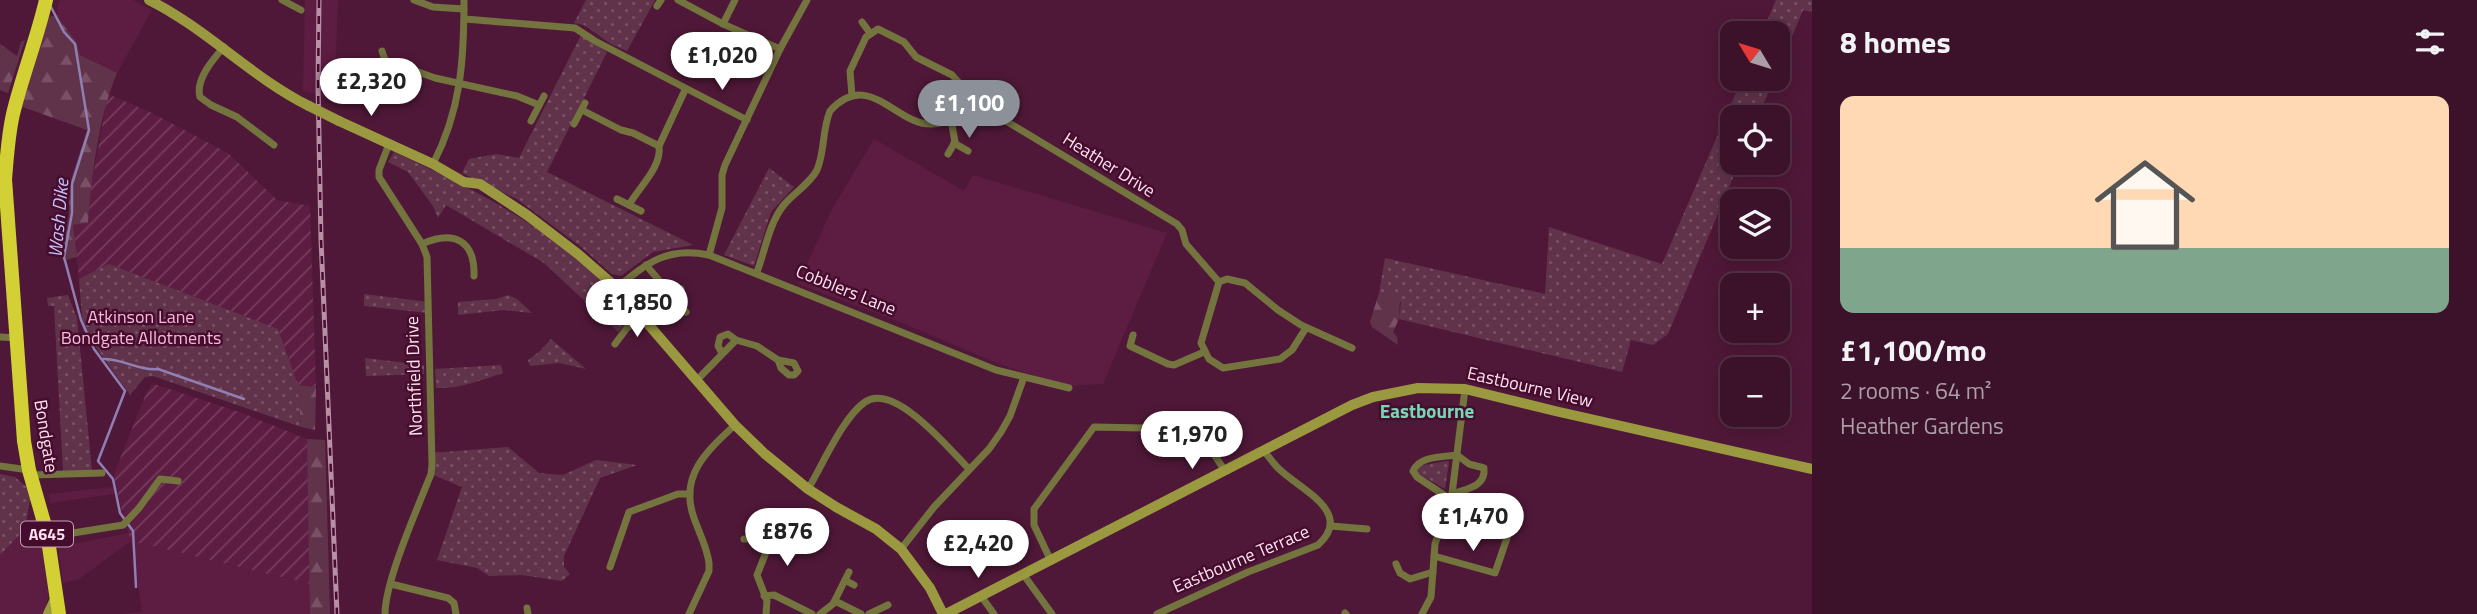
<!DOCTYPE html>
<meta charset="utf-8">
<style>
body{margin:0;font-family:"Titillium Web",sans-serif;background:#431b32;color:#f1f3f6;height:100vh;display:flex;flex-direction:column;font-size:26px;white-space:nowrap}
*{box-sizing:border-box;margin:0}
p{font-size:23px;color:#ac9ea8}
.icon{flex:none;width:38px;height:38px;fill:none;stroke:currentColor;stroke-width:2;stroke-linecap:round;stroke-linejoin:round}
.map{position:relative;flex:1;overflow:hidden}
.drawer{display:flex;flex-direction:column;background:#3c122a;width:665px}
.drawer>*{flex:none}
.needle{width:46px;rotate:308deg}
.fabs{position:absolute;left:1720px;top:21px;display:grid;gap:14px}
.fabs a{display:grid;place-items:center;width:70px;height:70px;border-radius:14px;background:#3c122a;box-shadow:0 4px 18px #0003,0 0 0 2px #553247;font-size:35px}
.price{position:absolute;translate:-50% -60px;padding:0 16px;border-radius:24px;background:#fff;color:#222;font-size:23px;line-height:46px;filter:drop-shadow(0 2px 4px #0008)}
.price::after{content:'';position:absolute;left:50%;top:42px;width:21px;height:16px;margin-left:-10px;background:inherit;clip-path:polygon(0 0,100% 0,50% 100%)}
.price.on{background:#8c9099;color:#fff}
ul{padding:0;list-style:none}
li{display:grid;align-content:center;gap:14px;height:371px;padding:0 28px}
li span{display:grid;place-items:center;height:217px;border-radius:14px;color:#555}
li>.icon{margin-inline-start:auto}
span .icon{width:126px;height:126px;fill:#fffc;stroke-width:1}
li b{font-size:30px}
h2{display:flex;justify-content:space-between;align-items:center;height:84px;padding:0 28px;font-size:30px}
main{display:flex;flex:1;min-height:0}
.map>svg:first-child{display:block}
</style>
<main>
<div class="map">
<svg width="1812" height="614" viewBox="0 0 1812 614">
<defs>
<pattern id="industrial-furrows" width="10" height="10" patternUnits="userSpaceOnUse" patternTransform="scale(1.75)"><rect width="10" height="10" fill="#5d1c41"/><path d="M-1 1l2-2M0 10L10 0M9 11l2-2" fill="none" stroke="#753d5d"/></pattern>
<pattern id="green-dots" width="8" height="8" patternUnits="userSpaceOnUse" patternTransform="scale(1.75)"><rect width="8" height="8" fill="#61334b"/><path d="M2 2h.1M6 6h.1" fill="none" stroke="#795065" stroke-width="1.8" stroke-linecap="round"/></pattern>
<pattern id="forest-firs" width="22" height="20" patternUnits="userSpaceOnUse" patternTransform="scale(1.75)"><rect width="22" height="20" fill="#61334b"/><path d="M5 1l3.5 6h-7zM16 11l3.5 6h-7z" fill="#795065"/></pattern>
</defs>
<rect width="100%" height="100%" fill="#501838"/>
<g fill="#5d1c41">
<path d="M60 0H133L152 10 117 73 80 55 79 47 56 15Z"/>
<path d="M305 0H338L334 102 303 90Z"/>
<path d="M874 139 964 191 973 175 1167 233 1103 384 1065 386 1002 365 895 320 798 284 831 211Z"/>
<path d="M113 487 114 494 50 503 49 494Z"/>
<path d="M37 516 49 592 44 614H0V555Z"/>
<path d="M129 533 131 541 310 584V614H121L142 612 131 541 79 579 63 583 58 547Z"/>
</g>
<g fill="url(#industrial-furrows)">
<path d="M108 94 150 112 228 153 277 200 310 206 316 387 298 385 278 329 109 264 79 279 73 225 88 223 91 187Z"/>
<path d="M154 384 245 414 307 439 310 584 131 541 122 513 114 474 145 396 151 385Z"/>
</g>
<g fill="url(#green-dots)">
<path d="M586 0H655L627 51 611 44 584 25 574 23Z"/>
<path d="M1776 0H1812V12L1803 10 1778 70V33H1762Z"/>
<path d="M581 35 607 52 547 172 693 245 653 252 621 276 612 274 580 246 517 199 462 173 469 159 496 154 519 158Z"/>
<path d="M1742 79H1774L1758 117H1732V163H1739L1668 334 1653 345 1631 340 1622 372 1399 319 1401 302 1379 293 1385 258 1545 294 1549 227 1662 264Z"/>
<path d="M394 152C488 196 567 235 634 317L618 332 544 263 446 205 438 218 433 206 408 172 388 162Z"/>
<path d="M769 168 794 187 771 212 754 266 724 255Z"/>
<path d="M109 264 278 329 298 385 301 427 153 376 145 377 130 395 83 329 79 279Z"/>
<path d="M364 294 428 302V313L364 306Z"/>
<path d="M68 295 77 318 92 471H63L54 306H48L47 298Z"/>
<path d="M508 295 517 299 532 313 504 310 458 315V302L496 299Z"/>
<path d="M551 339 586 369 559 363 530 366 528 360 540 351Z"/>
<path d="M365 358 424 365V374L366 376Z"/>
<path d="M501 365 503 373C480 380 461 389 436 388L435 369Z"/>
<path d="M508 447 539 473 563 475 596 460 637 465 600 478 564 556V567L570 574 562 581 522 575 489 576 477 568 437 560 462 487 431 474 432 453Z"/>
<path d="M1447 461 1449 462 1445 489 1416 472 1418 466Z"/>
<path d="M0 474 15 477 28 488 31 494 25 529 0 555Z"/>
</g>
<g fill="url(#forest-firs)">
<path d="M56 15 77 43 80 55 117 73C98 118 92 175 88 223L73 225 77 257 63 261V244L69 215 70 183 87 130 20 106 49 17Z"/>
<path d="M25 40 8 93 0 90V44L17 56 21 42Z"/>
<path d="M1379 293 1400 298 1399 319 1393 332 1397 337 1398 345 1372 327 1370 322Z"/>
<path d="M298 385 316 387 315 430 301 427Z"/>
<path d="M307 439 325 440 330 614H310Z"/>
</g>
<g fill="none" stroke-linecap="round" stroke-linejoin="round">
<g stroke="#8f7fb3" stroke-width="2.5">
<path d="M51 7 64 32 75 44 89 130 72 184V213L64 257 81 320 94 349 125 391 98 461 113 479 120 513 133 531 136 587"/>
<path d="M102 359C122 358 138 371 158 369L244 399"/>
</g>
<g stroke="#74743f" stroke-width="7">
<path d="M282 0 301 10"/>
<path d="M414 0 433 7 464 9"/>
<path d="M678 0 723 24 780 49"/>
<path d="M657 6 661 0"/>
<path d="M465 19 575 28 595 41 747 120"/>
<path d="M862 22 870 33"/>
<path d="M723 24 735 0"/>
<path d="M224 47C213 59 195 80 200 97L211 105 237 117 274 145"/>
<path d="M385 60 435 78 517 96 539 105"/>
<path d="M379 77 385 60 382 51"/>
<path d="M852 96 850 71 866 37 878 29 904 42 916 57 952 75 964 88 971 115"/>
<path d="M582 110 621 130 633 133 659 146"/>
<path d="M531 121 544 96"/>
<path d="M574 124 585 103"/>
<path d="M954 143 968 151"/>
<path d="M948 154 955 142 951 120"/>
<path d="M433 164C461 110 464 60 464 0"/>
<path d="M617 199 641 211"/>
<path d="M629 205C639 187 662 167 659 146L685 90"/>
<path d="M422 244C454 230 475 240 474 276"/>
<path d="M709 255 722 208V175L725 165 780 49 807 0"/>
<path d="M646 265 686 312"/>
<path d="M757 272C765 251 769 224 783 206 793 193 809 185 817 170 825 151 822 130 830 111 869 68 896 126 932 124 959 122 972 108 1001 118L1177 224 1182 230 1186 244 1219 282 1227 279 1245 283 1278 310 1301 325 1352 348"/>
<path d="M1219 282 1201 343 1209 359 1223 368 1280 359 1292 350 1306 328"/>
<path d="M617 288C647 263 667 246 709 255L996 370 1069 388"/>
<path d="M673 296 681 289"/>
<path d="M1133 335 1130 346 1168 364 1174 365 1204 352"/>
<path d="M0 337 17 338"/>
<path d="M615 344 627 328 642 317"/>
<path d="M722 353 718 346 720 337 728 334 736 340"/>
<path d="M696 381 736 340 757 346 778 360 794 363 798 371 794 375H789L781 368 778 360"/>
<path d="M0 466 29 470"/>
<path d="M31 475 102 473"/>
<path d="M808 489C822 466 843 417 865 402 895 382 950 450 969 469"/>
<path d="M1450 499 1417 477 1413 471C1419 456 1442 457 1457 455L1469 464 1484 468C1486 487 1466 489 1452 494"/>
<path d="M1331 526 1367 529"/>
<path d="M48 537 123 525 139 508 160 479 178 481"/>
<path d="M744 539H751L769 545 757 575 767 601 766 614"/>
<path d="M769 545 786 554 791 544"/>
<path d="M901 549 934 507 989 449 1001 432 1010 416 1024 377"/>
<path d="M1434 556 1495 573 1507 538"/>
<path d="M1050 559 1034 525V509L1094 427 1193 429 1202 436 1225 471"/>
<path d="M1396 564 1400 573 1410 579 1433 572"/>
<path d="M610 567 629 512 678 494H690"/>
<path d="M1023 574 1052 614"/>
<path d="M845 580 854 585"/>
<path d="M391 584 448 598 454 603 456 614"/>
<path d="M764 596 774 595 812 614"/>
<path d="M981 596 994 614"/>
<path d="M835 601 861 614"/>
<path d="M527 608 528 614"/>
<path d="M1345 613 1346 614"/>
<path d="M385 614C385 581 418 507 431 474L432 464 427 257 422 244 379 177V170L389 144"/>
<path d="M689 614 709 571V563C707 546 698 531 693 515 680 474 708 450 735 425"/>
<path d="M820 614 833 604 849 572"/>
<path d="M869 614 888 605"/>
<path d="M1157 614 1248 572 1318 545C1355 512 1299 489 1278 468 1273 463 1269 457 1264 451"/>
<path d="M1422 614 1431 597 1435 544 1452 494 1465 389"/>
</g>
<g stroke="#9a993f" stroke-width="10">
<path d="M149 0C207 29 251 77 309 106"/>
<path d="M339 121 433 164 464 182 480 184 527 215 578 254 617 288 735 425 765 454 808 489 836 507 876 529 901 549 930 588 943 614"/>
<path d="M48 614 57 595"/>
<path d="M946 614 1352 405 1373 397 1418 388 1465 389 1555 411 1812 469"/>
</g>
<path stroke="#d2d035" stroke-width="14" d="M46 0C37 39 22 76 13 114 8 136 7 157 5 179L24 441 29 470 47 533 59 614"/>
<g stroke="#b88fa4" stroke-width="5">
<path id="rail" d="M319 0 318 85 321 239 337 614"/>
</g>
<use href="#rail" stroke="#450c2e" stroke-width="2.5" stroke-dasharray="8" stroke-linecap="butt"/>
<path stroke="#9a993f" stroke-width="10" d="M309 106 339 121"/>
</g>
<g text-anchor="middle" stroke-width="5" stroke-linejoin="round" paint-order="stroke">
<rect fill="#450c2e" stroke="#c6a0b4" stroke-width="2" x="21" y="521.5" width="52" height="25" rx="5"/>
<g font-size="16" font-weight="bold" fill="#fee0ee">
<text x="47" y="540">A645</text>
</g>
<g font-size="18" fill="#fee0ee" stroke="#450c2e">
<text transform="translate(1109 165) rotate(32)" y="6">Heather Drive</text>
<text transform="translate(846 290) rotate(22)" y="6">Cobblers Lane</text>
<text transform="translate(414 376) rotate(-92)" y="6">Northfield Drive</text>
<text transform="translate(1530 387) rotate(13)" y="6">Eastbourne View</text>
<text transform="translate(46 436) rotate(81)" y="6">Bondgate</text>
<text transform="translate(1241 559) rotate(-23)" y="6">Eastbourne Terrace</text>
</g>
<g font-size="18" fill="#f7b9d7" stroke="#450c2e">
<text x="141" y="323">Atkinson Lane<tspan x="141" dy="21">Bondgate Allotments</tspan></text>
</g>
<g font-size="19" font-style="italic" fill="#c6c1fc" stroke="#450c2e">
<text transform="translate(58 218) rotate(-85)" y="7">Wash Dike</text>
</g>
<g font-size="19" font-weight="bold" fill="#7ad5b4" stroke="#450c2e">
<text x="1427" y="418">Eastbourne</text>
</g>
</g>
</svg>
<div class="fabs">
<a><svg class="needle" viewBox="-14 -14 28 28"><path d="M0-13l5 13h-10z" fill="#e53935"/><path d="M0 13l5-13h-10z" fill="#ac9ea8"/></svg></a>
<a><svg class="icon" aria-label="locate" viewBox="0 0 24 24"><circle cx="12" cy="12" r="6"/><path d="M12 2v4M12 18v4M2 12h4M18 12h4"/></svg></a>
<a><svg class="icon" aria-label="layers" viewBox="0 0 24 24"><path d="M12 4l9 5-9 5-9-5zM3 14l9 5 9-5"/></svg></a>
<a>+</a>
<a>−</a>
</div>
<b class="price" style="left:722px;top:92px">£1,020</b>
<b class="price" style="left:371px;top:118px">£2,320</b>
<b class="price on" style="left:969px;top:140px">£1,100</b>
<b class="price" style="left:637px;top:339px">£1,850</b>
<b class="price" style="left:1192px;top:471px">£1,970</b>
<b class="price" style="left:1473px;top:553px">£1,470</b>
<b class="price" style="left:787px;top:568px">£876</b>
<b class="price" style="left:978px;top:580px">£2,420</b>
</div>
<section class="drawer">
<h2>8 homes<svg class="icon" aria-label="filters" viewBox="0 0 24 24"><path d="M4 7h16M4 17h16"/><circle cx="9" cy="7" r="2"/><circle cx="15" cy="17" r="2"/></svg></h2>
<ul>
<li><span style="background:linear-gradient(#ffd9b3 70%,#7fa58c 0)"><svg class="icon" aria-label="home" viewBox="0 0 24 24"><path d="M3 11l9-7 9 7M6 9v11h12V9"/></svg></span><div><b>£1,100/mo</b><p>2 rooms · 64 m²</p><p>Heather Gardens</p></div></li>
</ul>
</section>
</main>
